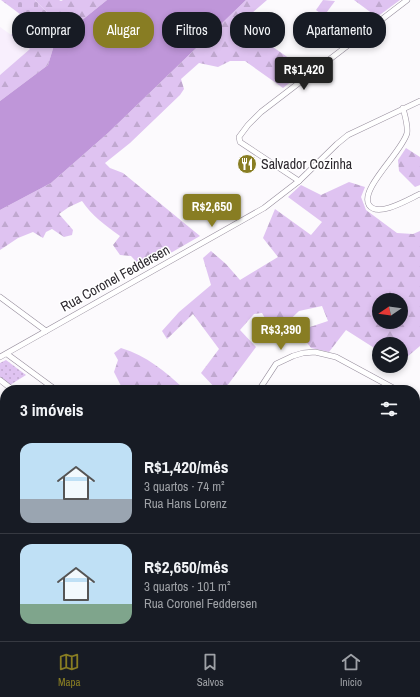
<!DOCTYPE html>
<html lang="pt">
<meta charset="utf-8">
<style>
body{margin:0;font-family:"Archivo Narrow",sans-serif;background:#20242c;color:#f1f3f6;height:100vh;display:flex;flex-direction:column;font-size:15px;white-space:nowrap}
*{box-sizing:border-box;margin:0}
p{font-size:13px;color:#9ea1a6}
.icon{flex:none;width:22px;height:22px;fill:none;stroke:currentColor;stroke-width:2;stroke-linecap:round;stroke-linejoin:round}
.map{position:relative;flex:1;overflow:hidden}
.side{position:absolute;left:0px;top:385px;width:420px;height:256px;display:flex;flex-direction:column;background:#171b24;border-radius:16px 16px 0 0;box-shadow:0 2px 6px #0003}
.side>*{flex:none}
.top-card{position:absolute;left:12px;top:12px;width:396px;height:36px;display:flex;gap:8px}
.needle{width:26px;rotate:257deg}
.buttons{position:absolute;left:372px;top:293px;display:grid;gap:8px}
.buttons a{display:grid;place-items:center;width:36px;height:36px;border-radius:50%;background:#171b24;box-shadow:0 2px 6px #0003;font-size:20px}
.price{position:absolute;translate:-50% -34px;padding:0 9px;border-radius:4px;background:#887d23;color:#fff;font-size:13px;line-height:26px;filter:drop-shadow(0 1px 2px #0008)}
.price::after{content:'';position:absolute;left:50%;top:24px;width:12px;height:9px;margin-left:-6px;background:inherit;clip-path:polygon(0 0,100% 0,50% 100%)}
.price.selected{background:#222;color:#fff}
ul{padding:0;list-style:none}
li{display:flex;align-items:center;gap:12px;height:100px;padding:0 20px}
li+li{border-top:1px solid #363941}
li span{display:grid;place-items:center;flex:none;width:112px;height:80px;border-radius:12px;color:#555}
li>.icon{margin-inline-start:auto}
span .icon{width:48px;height:48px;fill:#fffc;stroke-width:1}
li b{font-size:17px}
h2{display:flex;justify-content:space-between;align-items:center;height:48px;padding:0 20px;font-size:17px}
.pill{padding:0 14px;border-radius:16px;background:#171b24;box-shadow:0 2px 6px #0003;font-size:14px;line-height:36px}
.pill.selected{background:#887d23;color:#fff}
.tabs{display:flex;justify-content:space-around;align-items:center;height:56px;border-top:1px solid #363941;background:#171b24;font-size:11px;color:#9ea1a6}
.tabs a{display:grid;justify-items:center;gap:2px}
.tabs .selected{color:#887d23}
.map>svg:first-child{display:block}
</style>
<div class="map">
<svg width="420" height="641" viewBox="0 0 420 641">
<defs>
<pattern id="grass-dots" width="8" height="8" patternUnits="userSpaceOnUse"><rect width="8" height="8" fill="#dfc3f1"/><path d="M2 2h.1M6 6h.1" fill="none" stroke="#c0a8cf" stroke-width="1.8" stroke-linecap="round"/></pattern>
<pattern id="forest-firs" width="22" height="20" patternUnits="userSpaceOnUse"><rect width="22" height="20" fill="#dfc3f1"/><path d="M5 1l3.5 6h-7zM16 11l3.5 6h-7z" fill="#c0a8cf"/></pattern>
<pattern id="cemetery-stones" width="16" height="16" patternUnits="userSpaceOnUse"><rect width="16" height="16" fill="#dfc3f1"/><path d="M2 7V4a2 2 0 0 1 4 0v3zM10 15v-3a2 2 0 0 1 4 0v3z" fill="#c0a8cf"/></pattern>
</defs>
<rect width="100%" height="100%" fill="#fcfafd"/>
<path fill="#f8effd" d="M0 27 31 49 0 75Z"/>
<path fill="url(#grass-dots)" d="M6 360 26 375 10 385 0 377V363Z"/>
<g fill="url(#forest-firs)" fill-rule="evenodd">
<path d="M35 0H59L61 1 63 0H107L55 42 48 65 0 101V75L30 49 11 35 29 21 36 26 48 13Z"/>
<path d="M246 0H267L244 20 264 37 270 45 306 70 283 88 245 61H230L218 67 199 63 181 79 184 89 180 95 130 143 105 163 110 168 123 173 200 236 143 269 131 256 120 255 113 245 120 236C105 225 92 216 82 201L69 207 59 214 73 230 72 235 64 237 52 229 46 232 43 238 33 232 18 238 0 250V210L51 183 108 133Z"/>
<path d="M354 0H400L377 17Z"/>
<path d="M406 148 420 157V185L415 187 399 171 398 160Z"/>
<path d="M349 182 365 187 361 197 366 210 397 233 413 234 420 231V346L401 362V344H379V351L346 330 329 352 311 348 301 335 310 327 328 321 322 306 299 311 273 336 269 335 270 327 262 313 254 314 240 330 256 347 224 390H217L201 373 219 349 193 314 167 339 162 331 179 312 211 285 203 258 211 251 226 264 240 280 278 257 263 238 275 209 311 235 322 222 288 197 301 185 321 195ZM379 300H401V322H379Z"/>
<path d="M121 348C147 356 165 371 185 390H121L122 388 114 372 118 360 114 353Z"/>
<path d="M5 445V546L0 541V535L5 528 0 522V448Z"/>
<path d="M37 636H192L186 641H34Z"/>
<path d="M203 636H250L244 641 236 639 230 641H209Z"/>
<path d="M340 636H400L401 638 399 640 395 641H345L344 639Z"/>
</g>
<path fill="url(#cemetery-stones)" d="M1 0H35L48 13 36 26Z"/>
<path fill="#dfc3f1" d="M323 0 335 1 324 16 316 10Z"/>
<path fill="#bf96d9" d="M107 0H246L108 133 51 183 0 210V101L48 65 55 42Z"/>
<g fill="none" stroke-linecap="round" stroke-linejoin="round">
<g stroke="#978e9d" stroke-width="6">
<g id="minor">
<path d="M403 108C405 116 408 125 407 133 403 151 359 189 369 205 378 218 409 199 420 194"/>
<path d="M299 181 240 142 239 137 248 125 261 112 407 0"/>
<path d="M0 297 46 331"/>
<path d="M7 354 56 390"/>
<path d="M0 357 264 208 299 181 337 144 348 135 420 101"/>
<path d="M0 380 13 390"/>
<path d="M259 390 276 364 293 356 303 353 315 352 336 357 397 390"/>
<path d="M415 401 420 403"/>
<path d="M415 432 420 425"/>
<path d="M415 491 420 495"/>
<path d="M415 518 420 512"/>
<path d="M0 561 5 565"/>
<path d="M415 588 420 584"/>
<path d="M0 635 9 641"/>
<path d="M218 641 221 636"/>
<path d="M345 641 353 636"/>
</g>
</g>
<use href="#minor" stroke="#fff" stroke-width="5"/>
</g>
<defs>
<g id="restaurant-disc" transform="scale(1)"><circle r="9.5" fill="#887d23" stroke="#fff"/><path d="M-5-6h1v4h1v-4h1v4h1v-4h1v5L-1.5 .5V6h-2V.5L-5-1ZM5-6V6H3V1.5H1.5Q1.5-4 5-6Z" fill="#fff"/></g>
</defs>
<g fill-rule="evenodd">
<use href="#restaurant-disc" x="247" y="164"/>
</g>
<g text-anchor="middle" stroke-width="3" stroke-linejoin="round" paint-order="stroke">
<g font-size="14" fill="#2c282e" stroke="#fff" text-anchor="start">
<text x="261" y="169">Salvador Cozinha</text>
</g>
<g font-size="14" fill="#2c282e" stroke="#fff">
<text transform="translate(115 278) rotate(-29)" y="5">Rua Coronel Feddersen</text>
</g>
</g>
</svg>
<div class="buttons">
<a><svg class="needle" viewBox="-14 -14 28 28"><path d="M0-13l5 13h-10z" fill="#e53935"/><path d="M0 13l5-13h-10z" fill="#9ea1a6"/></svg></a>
<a><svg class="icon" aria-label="layers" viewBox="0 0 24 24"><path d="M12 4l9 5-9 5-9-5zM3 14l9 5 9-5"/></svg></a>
</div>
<b class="price selected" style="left:304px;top:91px">R$1,420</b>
<b class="price" style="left:212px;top:228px">R$2,650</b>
<b class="price" style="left:281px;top:351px">R$3,390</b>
<div class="top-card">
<a class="pill">Comprar</a>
<a class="pill selected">Alugar</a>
<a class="pill">Filtros</a>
<a class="pill">Novo</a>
<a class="pill">Apartamento</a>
</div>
<section class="side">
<h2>3 imóveis<svg class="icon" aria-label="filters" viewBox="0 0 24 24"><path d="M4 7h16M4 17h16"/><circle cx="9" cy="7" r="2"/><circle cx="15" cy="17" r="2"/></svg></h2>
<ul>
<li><span style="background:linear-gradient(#bfe0f5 70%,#9aa5b1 0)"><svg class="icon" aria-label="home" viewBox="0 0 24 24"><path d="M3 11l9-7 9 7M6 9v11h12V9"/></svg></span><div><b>R$1,420/mês</b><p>3 quartos · 74 m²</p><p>Rua Hans Lorenz</p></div></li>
<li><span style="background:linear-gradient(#bfe0f5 75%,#7fa58c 0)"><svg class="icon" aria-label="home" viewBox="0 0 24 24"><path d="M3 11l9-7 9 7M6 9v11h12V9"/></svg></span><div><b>R$2,650/mês</b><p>3 quartos · 101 m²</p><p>Rua Coronel Feddersen</p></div></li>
</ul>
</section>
</div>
<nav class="tabs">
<a class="selected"><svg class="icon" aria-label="map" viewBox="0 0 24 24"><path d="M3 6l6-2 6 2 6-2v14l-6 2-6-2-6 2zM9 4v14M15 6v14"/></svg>Mapa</a>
<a><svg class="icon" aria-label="saved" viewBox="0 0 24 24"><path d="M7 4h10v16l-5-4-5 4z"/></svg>Salvos</a>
<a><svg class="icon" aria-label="home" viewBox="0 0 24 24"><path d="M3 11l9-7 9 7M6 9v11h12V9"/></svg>Início</a>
</nav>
